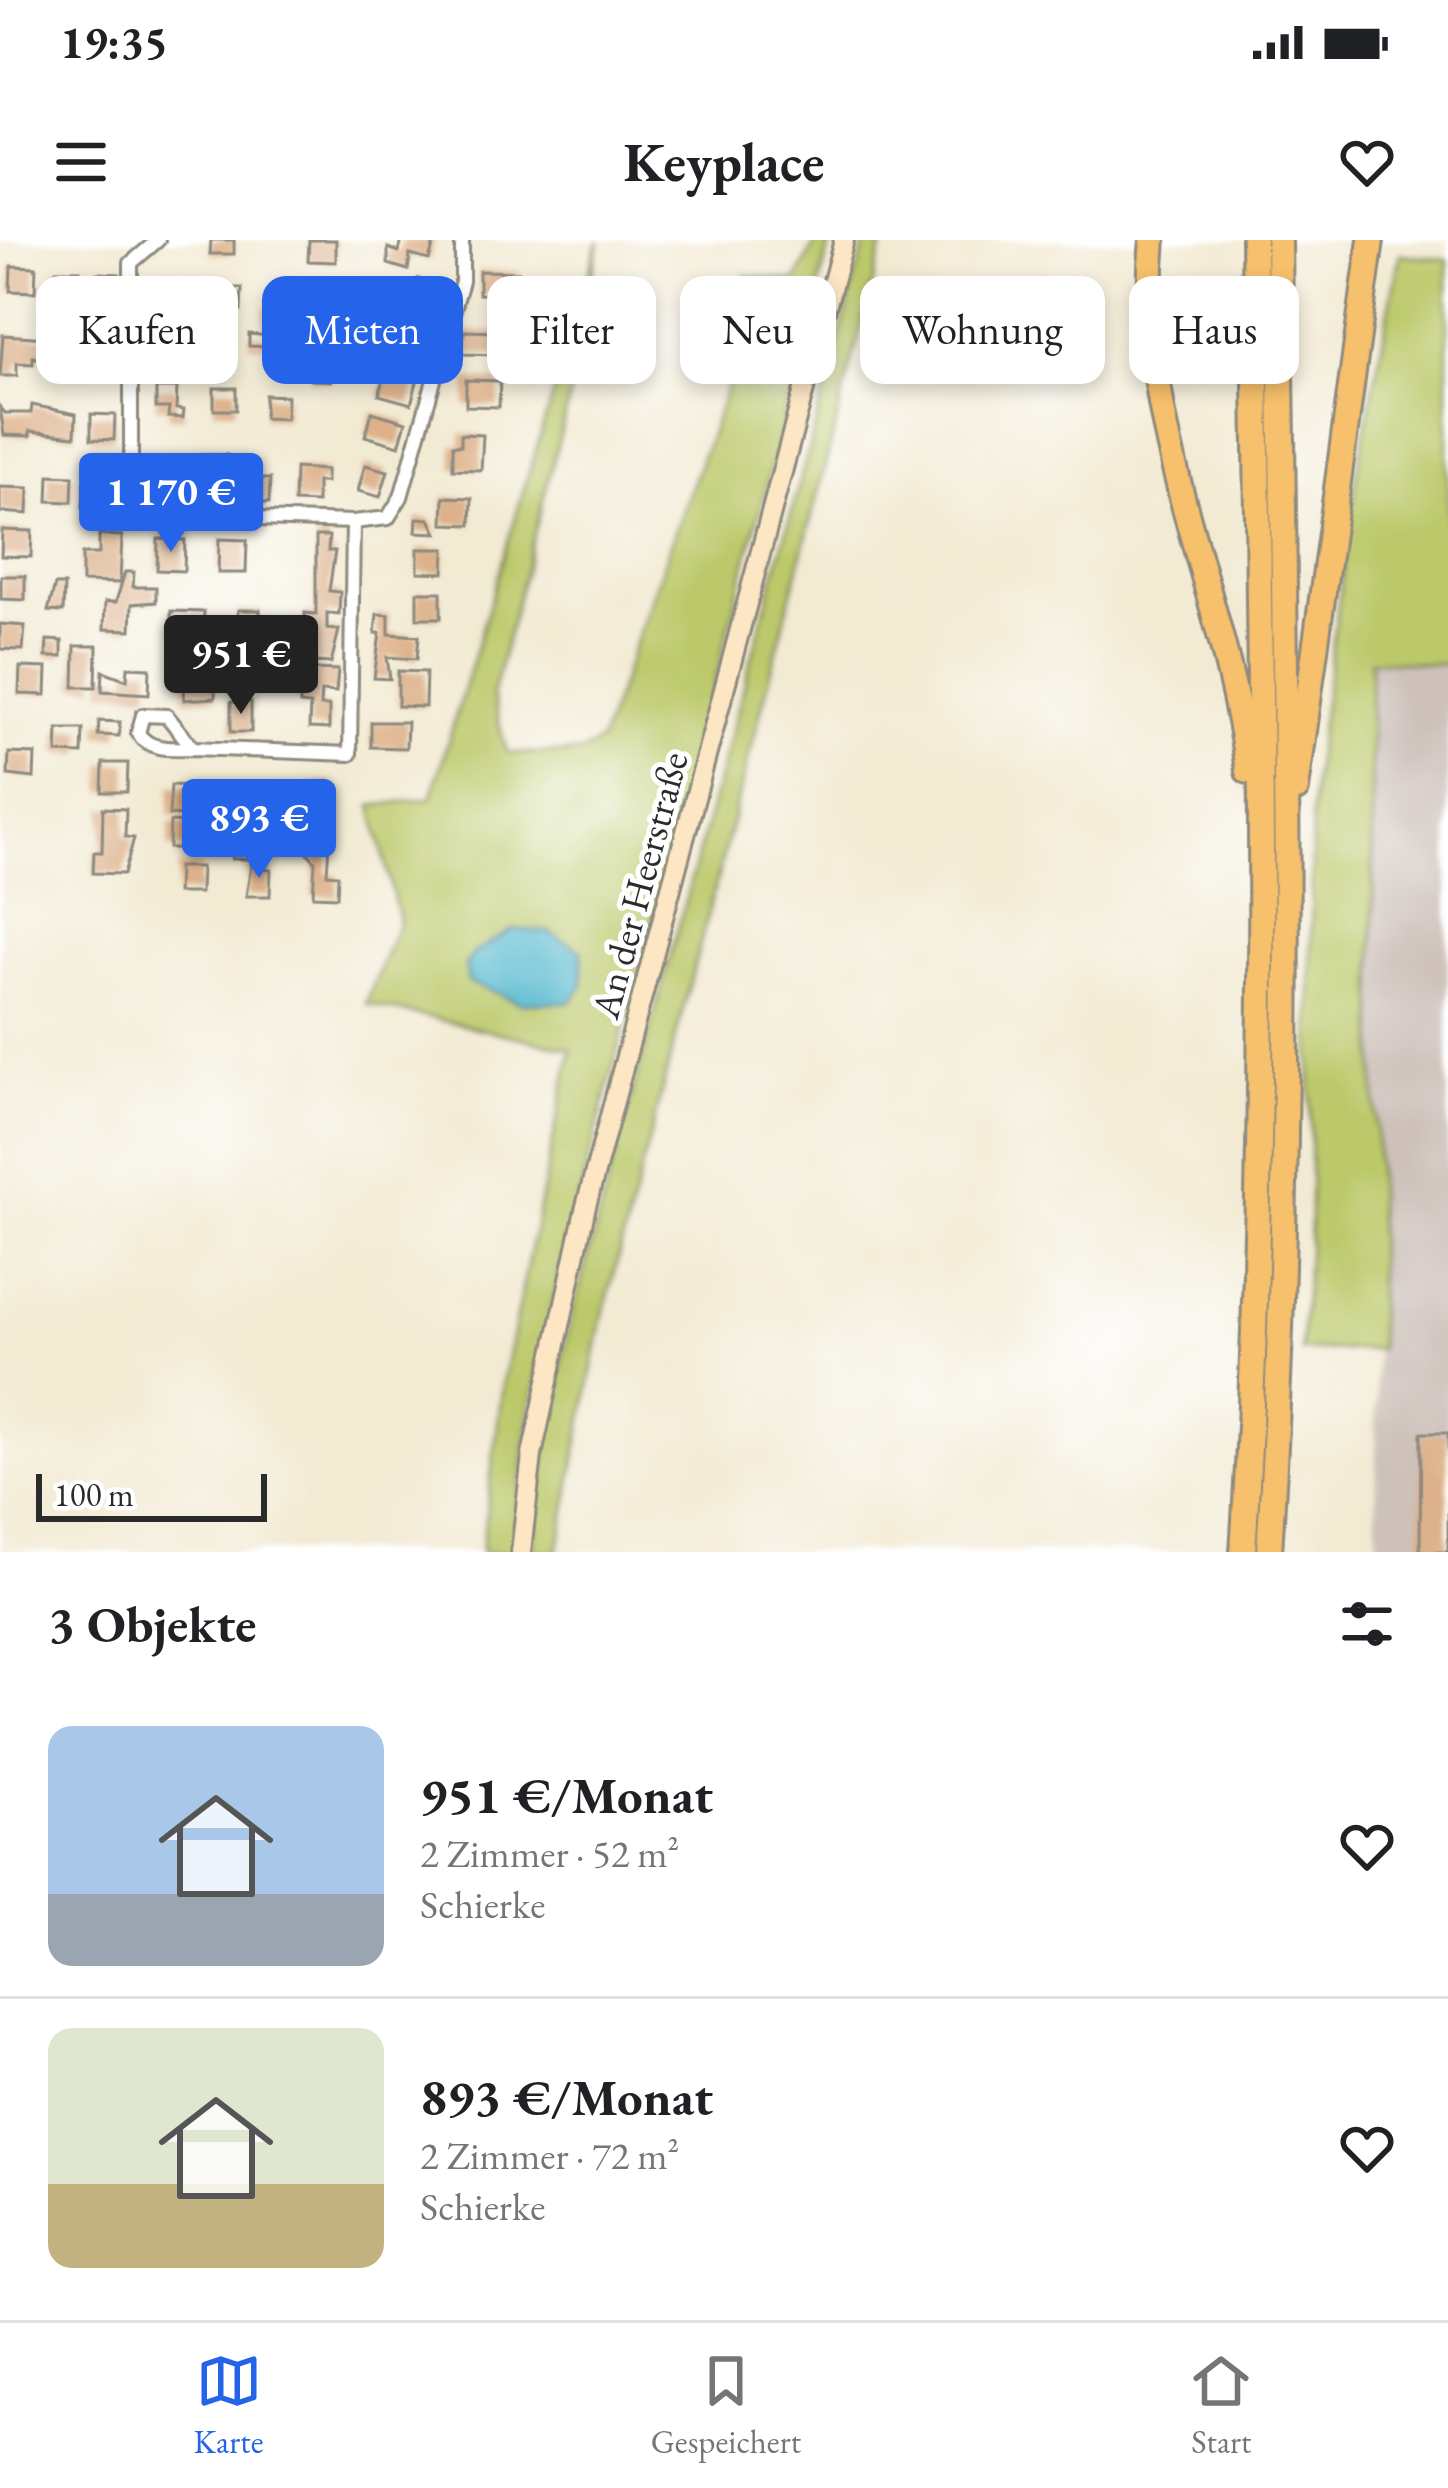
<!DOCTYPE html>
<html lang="de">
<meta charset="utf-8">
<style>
body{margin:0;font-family:"EB Garamond",serif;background:#f2f2f2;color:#202124;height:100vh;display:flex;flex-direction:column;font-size:45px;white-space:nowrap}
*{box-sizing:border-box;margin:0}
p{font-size:39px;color:#757577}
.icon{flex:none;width:66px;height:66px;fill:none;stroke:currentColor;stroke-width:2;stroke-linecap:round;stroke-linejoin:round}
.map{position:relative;height:1312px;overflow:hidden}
.panel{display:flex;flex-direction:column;background:#fff;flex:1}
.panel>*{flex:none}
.top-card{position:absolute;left:36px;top:36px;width:1377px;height:108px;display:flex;gap:24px}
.scale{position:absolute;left:36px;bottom:30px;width:231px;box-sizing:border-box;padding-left:12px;border:6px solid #2b2b2b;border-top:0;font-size:33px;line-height:42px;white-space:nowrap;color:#2b2b2b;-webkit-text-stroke:9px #fff;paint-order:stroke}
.price{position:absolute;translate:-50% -102px;padding:0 27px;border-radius:12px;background:#2563eb;color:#fff;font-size:39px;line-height:78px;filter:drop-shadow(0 3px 6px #0008)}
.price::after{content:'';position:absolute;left:50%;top:72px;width:36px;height:27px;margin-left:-18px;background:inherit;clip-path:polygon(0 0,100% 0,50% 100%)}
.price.active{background:#222;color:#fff}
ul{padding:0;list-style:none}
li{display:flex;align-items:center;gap:36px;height:300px;padding:0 48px}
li+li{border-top:3px solid #e0e0e0}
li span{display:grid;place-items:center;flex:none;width:336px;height:240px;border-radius:24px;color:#555}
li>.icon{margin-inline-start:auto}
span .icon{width:144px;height:144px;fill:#fffc;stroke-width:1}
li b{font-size:51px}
h2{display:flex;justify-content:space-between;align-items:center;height:144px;padding:0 48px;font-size:51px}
.pill{padding:0 42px;border-radius:24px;background:#fff;box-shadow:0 6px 18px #0003;font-size:42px;line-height:108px}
.pill.active{background:#2563eb;color:#fff}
.status{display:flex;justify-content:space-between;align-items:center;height:84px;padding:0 60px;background:#fff;direction:ltr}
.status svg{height:33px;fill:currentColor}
header{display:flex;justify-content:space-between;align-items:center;height:156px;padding:0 48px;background:#fff;font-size:54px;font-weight:700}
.tab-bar{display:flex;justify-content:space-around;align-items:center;height:168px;border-top:3px solid #e0e0e0;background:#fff;font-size:33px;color:#757577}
.tab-bar a{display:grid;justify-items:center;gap:6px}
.tab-bar .active{color:#2563eb}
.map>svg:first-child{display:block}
</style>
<div class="status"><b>19:35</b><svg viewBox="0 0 49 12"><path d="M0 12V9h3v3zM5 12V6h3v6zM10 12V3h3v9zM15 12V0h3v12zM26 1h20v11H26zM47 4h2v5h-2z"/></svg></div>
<header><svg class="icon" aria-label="menu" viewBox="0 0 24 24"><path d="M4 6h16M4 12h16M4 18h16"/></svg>Keyplace<svg class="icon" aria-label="heart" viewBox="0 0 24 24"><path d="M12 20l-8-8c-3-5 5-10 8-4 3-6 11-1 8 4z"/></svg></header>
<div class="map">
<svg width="1448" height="1312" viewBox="0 0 1448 1312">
<rect width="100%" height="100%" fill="#fff"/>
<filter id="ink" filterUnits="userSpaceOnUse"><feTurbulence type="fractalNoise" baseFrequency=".00833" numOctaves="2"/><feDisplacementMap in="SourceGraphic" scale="24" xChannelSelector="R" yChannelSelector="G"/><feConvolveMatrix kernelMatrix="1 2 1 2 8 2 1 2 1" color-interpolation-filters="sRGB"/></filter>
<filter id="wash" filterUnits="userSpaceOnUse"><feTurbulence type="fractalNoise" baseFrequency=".004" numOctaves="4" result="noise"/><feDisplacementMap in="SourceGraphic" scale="48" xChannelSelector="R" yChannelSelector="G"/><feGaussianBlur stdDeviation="2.7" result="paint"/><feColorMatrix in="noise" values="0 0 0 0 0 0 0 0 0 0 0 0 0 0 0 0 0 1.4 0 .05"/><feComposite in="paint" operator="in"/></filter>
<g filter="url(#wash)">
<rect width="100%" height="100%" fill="#f2ead3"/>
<path fill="#cec1ba" d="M1370 419 1448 425V1312H1377Z"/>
<g fill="#bcc96b" stroke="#747a4b" stroke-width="3">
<path d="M599 0 568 164 492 455 507 513H581L600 501 742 106 746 35 795 42 817 0H831L558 1038 529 1176 513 1312H481L504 1136 572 809 366 764 399 681 372 566 431 558Z"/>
<path d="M866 0H884L602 1079 558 1312H532L550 1175 573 1071Z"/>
<path d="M1400 14 1448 20V425L1370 420 1379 1109 1301 1111 1310 986 1312 546 1357 232Z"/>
</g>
<path fill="#4db5cc" stroke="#3c707c" stroke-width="3" d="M513 689 550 692 582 711 583 745 571 762 521 763 468 742 465 725 474 713Z"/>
<g id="blocks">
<g fill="#ddb189">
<path d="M211 0H234V14H210Z"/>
<path d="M309 0H336V22L308 21Z"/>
<path d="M402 0H435L429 20 410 15 408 30 388 24V8L399 12Z"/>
<path d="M11 26 36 27 35 52 10 51Z"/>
<path d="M56 30H80L79 56 55 55Z"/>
<path d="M479 31 519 32 524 68H509V55L479 54Z"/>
<path d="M97 33 119 34 118 57 96 56Z"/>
<path d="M418 39 443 47 436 70 411 63Z"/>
<path d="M166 40 193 41V62H204L203 85H193V76H186L187 63 165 62Z"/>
<path d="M334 42 361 50 351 82 324 75Z"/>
<path d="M221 48H242L241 71 221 70Z"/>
<path d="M264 67 298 68 297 91 264 90Z"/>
<path d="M170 81H188L187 92H196V120L167 119Z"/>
<path d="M392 85 428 95 421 119 385 108Z"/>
<path d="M464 91 498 92V115L463 114Z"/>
<path d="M249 94 270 96 274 107 249 106Z"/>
<path d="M3 95 77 100 76 126 33 117V124L17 123V136H0Z"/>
<path d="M102 97H117L116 123 90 122 91 101Z"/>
<path d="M312 120 333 121 331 141 311 140Z"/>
<path d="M387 129 418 138 411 164 379 155Z"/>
<path d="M466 140 500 141 499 167 466 166Z"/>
<path d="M156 148H177L176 169 184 170 183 178 168 177 169 168H156Z"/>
<rect x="214" y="148" width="22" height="22"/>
<path d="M265 155 287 156 286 179 264 178Z"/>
<path d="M32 165 76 174 75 196 30 191V196L4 195 0 167 5 173H31Z"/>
<path d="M372 172 406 182 399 206 365 196Z"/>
<path d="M91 174 115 175 114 200 91 199Z"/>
<path d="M461 194 483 195 481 230 453 229V205H461Z"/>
<path d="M201 214 227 215 225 252 199 251Z"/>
<path d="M180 218H189L188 235H179V254L156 253 157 229 180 230Z"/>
<path d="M365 225 388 231 380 257 358 251Z"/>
<path d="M295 228 326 230V242H317V263L294 262Z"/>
<path d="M49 235 73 236 72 262 48 261Z"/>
<path d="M248 239H270L269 263H247Z"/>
<path d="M84 244 113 245 112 268 83 267Z"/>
<path d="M0 247 29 248 28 274 0 272Z"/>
<path d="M444 257 472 258 471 285 443 284Z"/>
<path d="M417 278 430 279 437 293 416 292Z"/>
<path d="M2 290 32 291 31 317 1 316Z"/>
<path d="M99 295 122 296 120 343 82 342V314H99Z"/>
<path d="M316 296H329L328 311H335L329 351 340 352 339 374 327 373V389L339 390 331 423 314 422 316 388 305 385V373L316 374Z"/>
<path d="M158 299 185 300 184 331 157 330Z"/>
<path d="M219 299 247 300 246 333H218Z"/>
<path d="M418 309H445L444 333 418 332Z"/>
<path d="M125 332H134L133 347H156V362L132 364 131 390 104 389 105 362H116Z"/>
<path d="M1 336H25V360L1 359Z"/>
<path d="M55 345H64L63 372 48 371Z"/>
<rect x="417" y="352" width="24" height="26"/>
<path d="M238 370H260V398L237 397Z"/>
<path d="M171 371 204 372 203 394 171 393Z"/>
<path d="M377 374 389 375V394L419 396 417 419 387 417 390 439 374 438 380 393H375Z"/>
<path d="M0 384 25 386 23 410 0 409Z"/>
<path d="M47 400 62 401V417H46Z"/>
<path d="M75 406H97L96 447H74Z"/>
<path d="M207 423H216L215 458 184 460 186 426Z"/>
<path d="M20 427 47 428 46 455 19 454Z"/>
<path d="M128 427 150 428 149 454 102 451 103 431 127 440Z"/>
<path d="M314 429 338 430 336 452 321 451 320 466H329V489L309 488 310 465 300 464V451L313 452Z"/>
<path d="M398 431 426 432 425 467 398 466Z"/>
<rect x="231" y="462" width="20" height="30"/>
<path d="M99 481 120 482 119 496 98 495Z"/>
<path d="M371 482H407L406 508 371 507Z"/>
<path d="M58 489H83L82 514 57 513Z"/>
<path d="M9 513 35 514 34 538 8 535Z"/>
<path d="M103 523H128L127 552H102Z"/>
<path d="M310 543H333L327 634 338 635 337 657 313 656 315 621 306 611 308 583 299 582V558H310Z"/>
<path d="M171 545 195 546 194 568H185V576L169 575Z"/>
<path d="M240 547 264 548 258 585 237 584Z"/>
<path d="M103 568 126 569 125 597 134 598 124 634 93 633 94 612H102Z"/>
<path d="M170 582 195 583 194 609 169 608Z"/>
<path d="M244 590 263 591 262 610H253V619H232L233 610 243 611Z"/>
<path d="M252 620H261V629L271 630 270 656H246Z"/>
<path d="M178 627H201L200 653H177Z"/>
<path d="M1421 1193H1448V1312H1420Z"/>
</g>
</g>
</g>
<g filter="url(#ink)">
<use href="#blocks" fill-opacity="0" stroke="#8e8a7f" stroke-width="3"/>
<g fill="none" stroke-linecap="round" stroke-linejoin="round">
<g stroke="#8e8a7f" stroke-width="18">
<g id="street">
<path d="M158 0 131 23V275L353 282 388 278 401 257 462 41V0"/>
<path d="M193 508C173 508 150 512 138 493L143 475 167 476 193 508 350 514 353 282"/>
</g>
</g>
<g stroke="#8e8a7f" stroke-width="24">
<path id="secondary" d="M521 1312 532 1215 585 970 844 0"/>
</g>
<g stroke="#8e8a7f" stroke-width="30">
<g id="highway">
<path d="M1153 0C1134 185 1225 350 1248 531"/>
<path d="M1296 549 1371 0"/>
<path d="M1243 1312C1271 875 1260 437 1254 0"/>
<path d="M1269 1312C1297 875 1285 437 1279 0"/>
</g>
</g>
<use href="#street" stroke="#fff" stroke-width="12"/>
<use href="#secondary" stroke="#fce6c4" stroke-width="18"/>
<use href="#highway" stroke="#f7c06c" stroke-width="24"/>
</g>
</g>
<g text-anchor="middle" stroke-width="10" stroke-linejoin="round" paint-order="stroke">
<g font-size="39" fill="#2b2b2b" stroke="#fff">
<text transform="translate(639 645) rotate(-75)" y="14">An der Heerstraße</text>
</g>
</g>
</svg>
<div class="scale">100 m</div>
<b class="price" style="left:171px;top:315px">1 170 €</b>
<b class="price active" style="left:241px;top:477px">951 €</b>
<b class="price" style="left:259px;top:641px">893 €</b>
<div class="top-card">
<a class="pill">Kaufen</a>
<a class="pill active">Mieten</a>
<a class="pill">Filter</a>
<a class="pill">Neu</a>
<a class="pill">Wohnung</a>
<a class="pill">Haus</a>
</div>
</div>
<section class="panel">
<h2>3 Objekte<svg class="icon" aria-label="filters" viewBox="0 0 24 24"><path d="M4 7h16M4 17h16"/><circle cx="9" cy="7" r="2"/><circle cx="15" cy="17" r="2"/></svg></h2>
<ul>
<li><span style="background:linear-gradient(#a9c7e8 70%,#9aa5b1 0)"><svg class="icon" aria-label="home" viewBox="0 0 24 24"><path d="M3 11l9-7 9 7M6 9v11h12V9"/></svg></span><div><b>951 €/Monat</b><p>2 Zimmer · 52 m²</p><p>Schierke</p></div><svg class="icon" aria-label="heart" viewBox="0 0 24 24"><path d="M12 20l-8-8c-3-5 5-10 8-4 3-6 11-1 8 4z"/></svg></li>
<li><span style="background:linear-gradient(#dfe7d0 65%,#c2b280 0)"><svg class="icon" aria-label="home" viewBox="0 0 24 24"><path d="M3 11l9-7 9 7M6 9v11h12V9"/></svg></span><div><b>893 €/Monat</b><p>2 Zimmer · 72 m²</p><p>Schierke</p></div><svg class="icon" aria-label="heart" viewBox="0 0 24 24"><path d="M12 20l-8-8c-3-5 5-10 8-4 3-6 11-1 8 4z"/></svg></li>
</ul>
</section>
<nav class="tab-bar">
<a class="active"><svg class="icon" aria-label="map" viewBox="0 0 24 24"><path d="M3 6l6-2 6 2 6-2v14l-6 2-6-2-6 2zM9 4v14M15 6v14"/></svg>Karte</a>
<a><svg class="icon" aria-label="saved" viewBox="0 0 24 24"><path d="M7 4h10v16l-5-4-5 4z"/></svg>Gespeichert</a>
<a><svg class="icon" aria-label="home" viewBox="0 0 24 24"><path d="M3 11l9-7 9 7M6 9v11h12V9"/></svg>Start</a>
</nav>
